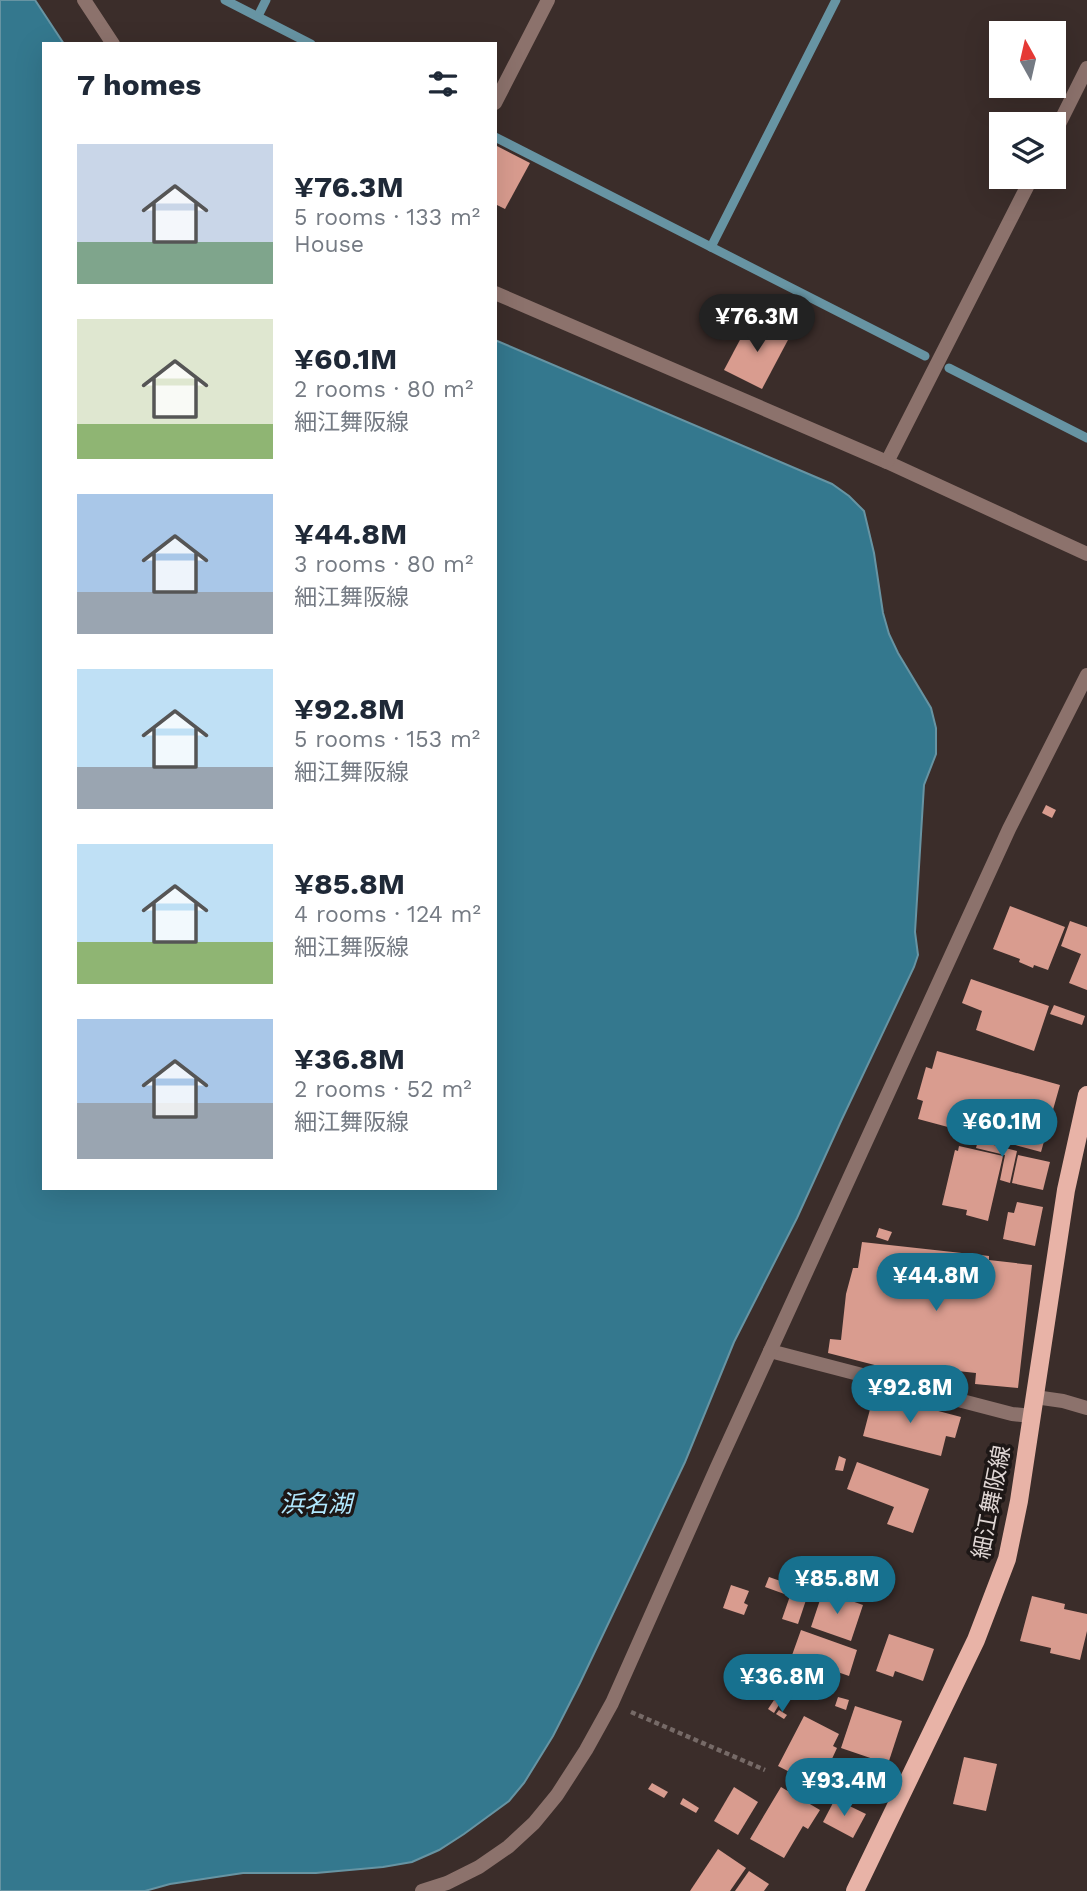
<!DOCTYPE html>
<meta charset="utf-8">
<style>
body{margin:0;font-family:"Work Sans","Noto Sans JP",sans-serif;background:#f6f6f7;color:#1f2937;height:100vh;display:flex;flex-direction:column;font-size:26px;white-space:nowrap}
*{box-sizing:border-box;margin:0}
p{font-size:23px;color:#747a83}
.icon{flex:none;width:38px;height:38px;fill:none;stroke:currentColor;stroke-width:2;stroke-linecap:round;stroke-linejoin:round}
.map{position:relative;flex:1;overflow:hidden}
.drawer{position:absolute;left:42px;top:42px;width:455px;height:1148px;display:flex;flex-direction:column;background:#fff;border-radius:0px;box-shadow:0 7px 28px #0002}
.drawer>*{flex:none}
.needle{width:46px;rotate:352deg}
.fabs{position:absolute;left:989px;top:21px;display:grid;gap:14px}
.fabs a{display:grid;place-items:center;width:77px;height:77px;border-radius:0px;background:#fff;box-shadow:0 7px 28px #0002;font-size:35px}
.price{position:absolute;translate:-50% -60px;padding:0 16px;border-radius:24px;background:#17718f;color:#fff;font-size:23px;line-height:46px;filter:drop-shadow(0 2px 4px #0008)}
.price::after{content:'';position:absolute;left:50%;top:42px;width:21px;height:16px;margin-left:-10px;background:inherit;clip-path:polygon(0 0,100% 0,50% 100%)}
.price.on{background:#222;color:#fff}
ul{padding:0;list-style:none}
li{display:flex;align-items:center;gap:21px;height:175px;padding:0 35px}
li span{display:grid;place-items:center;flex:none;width:196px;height:140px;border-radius:0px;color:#555}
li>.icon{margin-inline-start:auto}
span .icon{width:84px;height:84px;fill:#fffc;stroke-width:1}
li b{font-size:30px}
h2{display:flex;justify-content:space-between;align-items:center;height:84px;padding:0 35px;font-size:30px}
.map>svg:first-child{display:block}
</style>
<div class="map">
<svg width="1087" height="1891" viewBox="0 0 1087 1891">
<rect width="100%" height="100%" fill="#3b2d2a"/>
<path fill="#34788e" stroke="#6794a3" stroke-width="2" d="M0 0H35L64 44H44V1188H495V340L832 484 849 496 864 511 874 553 883 613 889 634 898 653 931 708 936 728V754L924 785 915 932 918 955 914 967 842 1119 797 1218 734 1342 685 1462 580 1683 553 1736 524 1783 509 1801 464 1834 439 1850 412 1862 383 1867 316 1873H243L170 1884 145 1891H0Z"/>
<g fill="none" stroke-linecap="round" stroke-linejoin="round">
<g stroke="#6794a3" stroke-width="9">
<path d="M225 0 311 44"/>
<path d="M258 16 266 0"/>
<path d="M495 137 925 356"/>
<path d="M711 247 836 0"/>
<path d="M949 368 1087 438"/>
</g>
</g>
<g fill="#d99c8f">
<path d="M495 145 530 163 505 209 495 204Z"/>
<path d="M751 319 789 338 762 389 724 370Z"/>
<path d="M1046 805 1056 810 1052 818 1042 813Z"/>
<path d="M1010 906 1065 927 1048 970 1034 965 1033 968 1019 962 1020 959 993 949Z"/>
<path d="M1070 921 1087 927V990L1069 983 1081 954 1061 946Z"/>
<path d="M971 979 1049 1006 1034 1051 976 1030 982 1011 962 1003Z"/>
<path d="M1054 1005 1085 1016 1082 1025 1050 1014Z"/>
<path d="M937 1051 1060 1085 1041 1152 918 1119 923 1101 917 1099 926 1067 932 1069Z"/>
<path d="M978 1141 1017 1151 1010 1183 1000 1180 1005 1155 976 1148Z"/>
<path d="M959 1146 1003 1156 988 1221 966 1215 967 1210 942 1205 955 1150 958 1151Z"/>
<path d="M1018 1155 1050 1162 1043 1190 1012 1183Z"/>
<path d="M1017 1202 1043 1207 1035 1246 1003 1239 1008 1212 1014 1213Z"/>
<path d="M879 1228 892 1232 888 1241 876 1237Z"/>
<path d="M862 1242 989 1256V1260L1032 1265 1018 1388 975 1384 976 1373 930 1368 929 1379 828 1353 830 1339 841 1340 846 1294 853 1268H858Z"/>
<path d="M874 1394 961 1417 955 1438 946 1436 941 1456 863 1436Z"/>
<path d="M839 1456 846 1459 843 1471 835 1470Z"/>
<path d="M857 1462 929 1489 913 1533 887 1524 894 1507 847 1489Z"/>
<path d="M769 1577 809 1591 798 1624 782 1619 790 1596 765 1587Z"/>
<path d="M731 1585 749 1591 744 1603 748 1605 744 1615 723 1608Z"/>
<path d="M823 1591 863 1605 851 1641 811 1627Z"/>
<path d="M1032 1596 1065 1604 1064 1609 1087 1614V1631L1080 1660 1050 1653 1051 1648 1020 1641Z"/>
<path d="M801 1630 857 1650 849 1676 826 1668 821 1685 786 1672Z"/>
<path d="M889 1634 934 1649 923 1681 895 1671 893 1677 876 1671Z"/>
<path d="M838 1697 849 1700 846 1710 835 1706Z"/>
<path d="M774 1700 780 1703 774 1713 768 1709Z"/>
<path d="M855 1706 902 1721 888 1764 841 1748Z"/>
<path d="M779 1710 787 1715 784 1719 776 1714Z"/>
<path d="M804 1716 839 1734 833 1746 837 1748 831 1761 826 1759 813 1784 778 1766Z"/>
<path d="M964 1757 997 1764 986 1811 953 1804Z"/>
<path d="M652 1783 668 1792 664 1798 648 1789Z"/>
<path d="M734 1787 758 1802 738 1835 714 1821Z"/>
<path d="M781 1787 820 1810 808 1829 803 1826 784 1858 750 1839Z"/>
<path d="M683 1798 699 1808 696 1813 680 1804Z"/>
<path d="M835 1799 866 1814 853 1838 823 1822Z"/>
<path d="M718 1849 746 1868 730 1891H690Z"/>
<path d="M749 1871 769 1884 764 1891H735Z"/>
</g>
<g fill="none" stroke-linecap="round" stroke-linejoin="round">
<path stroke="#766a67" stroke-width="4.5" stroke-dasharray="5 3.5" stroke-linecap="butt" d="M631 1712 765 1770"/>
<path stroke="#8c726c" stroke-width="14" d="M1035 1397 1063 1401 1087 1408"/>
<g stroke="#8c726c" stroke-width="14">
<path d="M84 0 113 44"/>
<path d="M495 103 548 0"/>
<path d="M1054 134 1087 68"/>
<path d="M495 293 887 462 1087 554"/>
<path d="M887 462 1032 177"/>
<path d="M770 1351 1012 1414 1032 1416"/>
<path d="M422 1891 447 1883 479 1867 508 1847 534 1823 557 1795 586 1750 612 1703 717 1467 1009 829 1087 675"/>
</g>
<path stroke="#e8b3a7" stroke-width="18" d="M855 1891 976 1640 1007 1559 1019 1501 1066 1190 1087 1095"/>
</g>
<g text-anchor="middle" stroke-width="7" stroke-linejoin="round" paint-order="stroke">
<g font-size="23" fill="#dfd6d4" stroke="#1d1716">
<text transform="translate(991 1502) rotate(-79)" y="8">細江舞阪線</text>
</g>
<g font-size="24" font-style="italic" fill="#b1e8fe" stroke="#1d1716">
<text x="316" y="1512">浜名湖</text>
</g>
</g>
</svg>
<div class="fabs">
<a><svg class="needle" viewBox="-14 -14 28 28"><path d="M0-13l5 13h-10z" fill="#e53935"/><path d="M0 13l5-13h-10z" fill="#747a83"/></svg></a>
<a><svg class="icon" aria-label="layers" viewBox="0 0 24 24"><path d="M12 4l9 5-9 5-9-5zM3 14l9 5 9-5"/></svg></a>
</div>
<b class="price on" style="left:757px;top:354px">¥76.3M</b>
<b class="price" style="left:1002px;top:1159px">¥60.1M</b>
<b class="price" style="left:936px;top:1313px">¥44.8M</b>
<b class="price" style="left:910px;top:1425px">¥92.8M</b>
<b class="price" style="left:837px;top:1616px">¥85.8M</b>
<b class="price" style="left:782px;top:1714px">¥36.8M</b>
<b class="price" style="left:844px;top:1818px">¥93.4M</b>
<section class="drawer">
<h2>7 homes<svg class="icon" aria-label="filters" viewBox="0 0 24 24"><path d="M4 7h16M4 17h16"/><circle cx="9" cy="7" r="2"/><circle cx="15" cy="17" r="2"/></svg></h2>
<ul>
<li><span style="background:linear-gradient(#c9d6e8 70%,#7fa58c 0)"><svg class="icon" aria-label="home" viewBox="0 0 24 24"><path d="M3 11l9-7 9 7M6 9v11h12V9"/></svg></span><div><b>¥76.3M</b><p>5 rooms · 133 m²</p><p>House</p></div></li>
<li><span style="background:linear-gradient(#dfe7d0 75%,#8fb573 0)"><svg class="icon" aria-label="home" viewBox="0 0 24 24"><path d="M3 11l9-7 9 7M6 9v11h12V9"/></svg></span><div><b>¥60.1M</b><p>2 rooms · 80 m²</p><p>細江舞阪線</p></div></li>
<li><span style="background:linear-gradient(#a9c7e8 70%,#9aa5b1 0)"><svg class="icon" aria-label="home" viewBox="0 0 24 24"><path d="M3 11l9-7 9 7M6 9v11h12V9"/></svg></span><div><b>¥44.8M</b><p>3 rooms · 80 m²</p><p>細江舞阪線</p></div></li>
<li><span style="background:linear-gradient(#bfe0f5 70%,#9aa5b1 0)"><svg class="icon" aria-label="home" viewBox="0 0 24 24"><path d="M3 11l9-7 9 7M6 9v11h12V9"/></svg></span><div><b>¥92.8M</b><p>5 rooms · 153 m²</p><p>細江舞阪線</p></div></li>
<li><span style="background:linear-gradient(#bfe0f5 70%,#8fb573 0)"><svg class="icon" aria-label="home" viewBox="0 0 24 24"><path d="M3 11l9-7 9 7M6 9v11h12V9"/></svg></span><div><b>¥85.8M</b><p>4 rooms · 124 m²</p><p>細江舞阪線</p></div></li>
<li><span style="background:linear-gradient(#a9c7e8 60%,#9aa5b1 0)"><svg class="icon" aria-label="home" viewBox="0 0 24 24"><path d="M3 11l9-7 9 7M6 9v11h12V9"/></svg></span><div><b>¥36.8M</b><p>2 rooms · 52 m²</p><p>細江舞阪線</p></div></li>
</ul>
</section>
</div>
